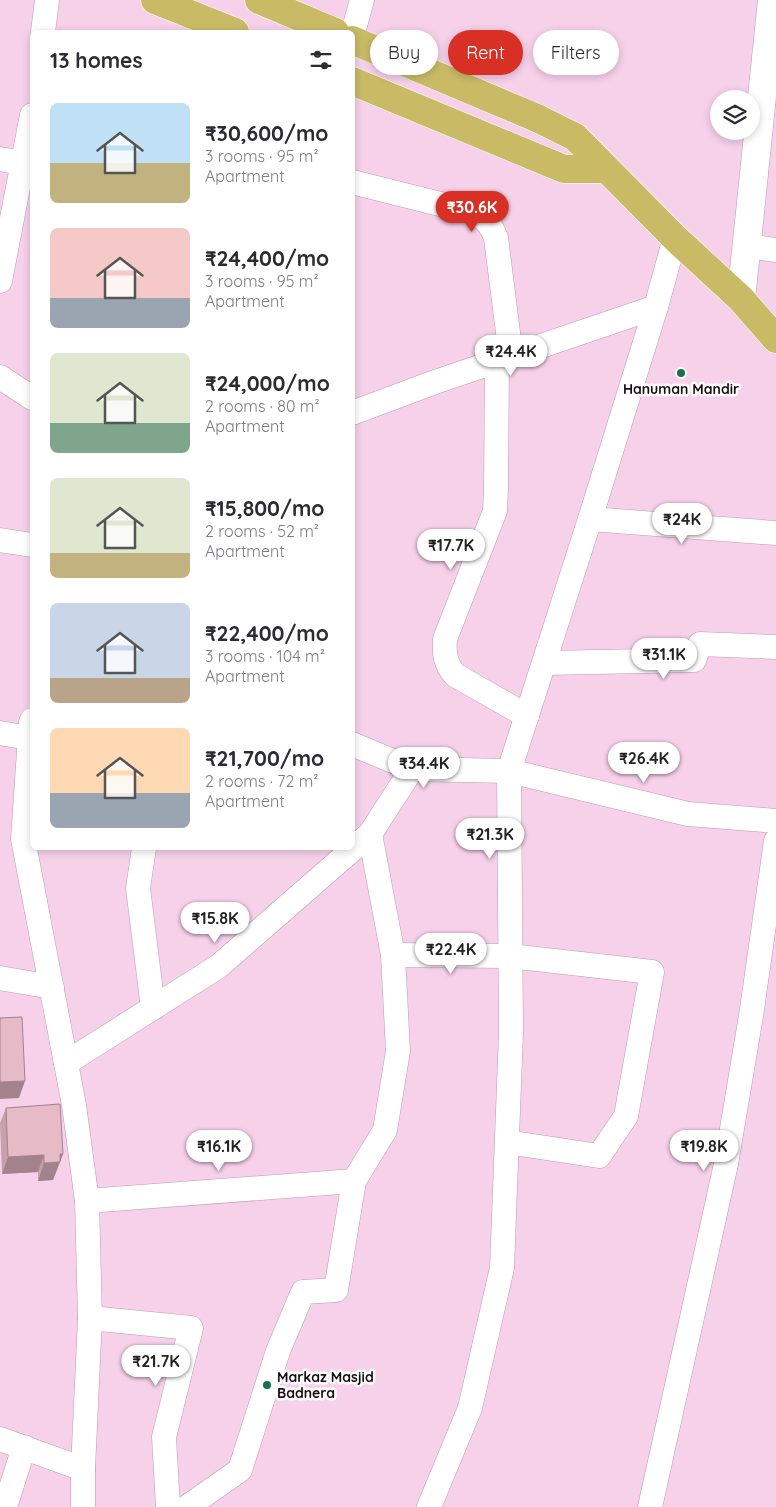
<!DOCTYPE html>
<meta charset="utf-8">
<style>
body{margin:0;font-family:Quicksand,sans-serif;background:#f7f7f7;color:#2b2b33;height:100vh;display:flex;flex-direction:column;font-size:19px;white-space:nowrap}
*{box-sizing:border-box;margin:0}
p{font-size:16px;color:#7c7c81}
.icon{flex:none;width:28px;height:28px;fill:none;stroke:currentColor;stroke-width:2;stroke-linecap:round;stroke-linejoin:round}
.map{position:relative;flex:1;overflow:hidden}
.details{position:absolute;left:30px;top:30px;width:325px;height:820px;display:flex;flex-direction:column;background:#fff;border-radius:8px;box-shadow:0 2px 8px #0003}
.details>*{flex:none}
.hud{position:absolute;left:370px;top:30px;width:330px;height:45px;display:flex;gap:10px}
.fabs{position:absolute;left:710px;top:90px;display:grid;gap:10px}
.fabs a{display:grid;place-items:center;width:50px;height:50px;border-radius:50%;background:#fff;box-shadow:0 2px 8px #0003;font-size:25px}
.price{position:absolute;translate:-50% -42px;padding:0 11px;border-radius:18px;background:#fff;color:#222;font-size:16px;line-height:32px;filter:drop-shadow(0 1px 2px #0008)}
.price::after{content:'';position:absolute;left:50%;top:30px;width:15px;height:11px;margin-left:-8px;background:inherit;clip-path:polygon(0 0,100% 0,50% 100%)}
.price.current{background:#d93025;color:#fff}
ul{padding:0;list-style:none}
li{display:flex;align-items:center;gap:15px;height:125px;padding:0 20px}
li span{display:grid;place-items:center;flex:none;width:140px;height:100px;border-radius:8px;color:#555}
li>.icon{margin-inline-start:auto}
span .icon{width:60px;height:60px;fill:#fffc;stroke-width:1}
li b{font-size:21px}
h2{display:flex;justify-content:space-between;align-items:center;height:60px;padding:0 20px;font-size:21px}
.tag{padding:0 18px;border-radius:22px;background:#fff;box-shadow:0 2px 8px #0003;font-size:18px;line-height:45px}
.tag.current{background:#d93025;color:#fff}
.map>svg:first-child{display:block}
</style>
<div class="map">
<svg width="776" height="1507" viewBox="0 0 776 1507">
<rect width="100%" height="100%" fill="#f7d0ea"/>
<g fill="none" stroke-linecap="round" stroke-linejoin="round">
<g stroke="#bf9ab3" stroke-width="25">
<g id="minor">
<path d="M43 32 47 0"/>
<path d="M352 36 362 0"/>
<path d="M0 159 22 163"/>
<path d="M352 182 472 212C486 218 491 225 496 238L511 356"/>
<path d="M747 246 776 250"/>
<path d="M0 281 32 115"/>
<path d="M497 361 496 489 495 511 445 639C444 654 445 663 455 675L527 716"/>
<path d="M0 377 32 398"/>
<path d="M352 413 435 382 656 307"/>
<path d="M590 519 776 533"/>
<path d="M0 540 32 545"/>
<path d="M545 663 694 660 700 644 776 647"/>
<path d="M32 720 31 722 23 839 74 1105 87 1201 90 1318 83 1469V1507"/>
<path d="M0 733 30 738"/>
<path d="M352 744 412 769 509 771 688 814 776 821"/>
<path d="M144 848 138 888 153 1008"/>
<path d="M393 955 510 956 652 972 626 1116 599 1156 507 1142"/>
<path d="M0 978 52 987"/>
<path d="M66 1063 219 966 370 834"/>
<path d="M87 1201 354 1181"/>
<path d="M90 1318 191 1328 164 1437 168 1507"/>
<path d="M0 1439 83 1469"/>
<path d="M5 1507 24 1447"/>
<path d="M187 1507 240 1470 278 1351 303 1292 336 1290 354 1181 385 1130 398 1051 393 955 370 834 412 769"/>
<path d="M429 1507 470 1408 502 1268 511 1032 509 771 590 519 656 307 675 238"/>
<path d="M650 1507 726 1164 751 1016 776 841"/>
</g>
</g>
<g stroke="#bf9ab3" stroke-width="29">
<path id="tertiary" d="M741 299 772 0"/>
</g>
<g stroke="#fff" stroke-width="29">
<g id="primary">
<path d="M155 0 235 32"/>
<path d="M259 0 335 32"/>
<path d="M352 40 539 119 575 137 675 238 741 299 776 339"/>
<path d="M352 81 564 169H605"/>
</g>
</g>
<use href="#minor" stroke="#fff" stroke-width="24"/>
<use href="#tertiary" stroke="#fff" stroke-width="28"/>
<use href="#primary" stroke="#c9bb66" stroke-width="28"/>
</g>
<path fill="#c7a0ac" d="M6 1108 63 1154 53 1180 38 1181V1172L2 1174 0 1123Z"/>
<g fill="#a2828c">
<path d="M25 1081 19 1098 0 1099V1082Z"/>
<path d="M60 1154H63L53 1180 38 1181 44 1163Z"/>
<path d="M44 1155 38 1172 2 1174 8 1157Z"/>
</g>
<g fill="#e7bac8" stroke="#a2828c">
<path d="M22 1017 25 1081 0 1082V1018Z"/>
<path d="M60 1104 63 1154H60V1162L44 1163V1155L8 1157 6 1108Z"/>
</g>
<g fill="#157349" stroke="#fefefe" stroke-width="2">
<circle cx="681" cy="373" r="5"/>
<circle cx="267" cy="1385" r="5"/>
</g>
<g text-anchor="middle" stroke-width="5" stroke-linejoin="round" paint-order="stroke">
<g font-size="14" font-weight="bold" fill="#180c15" stroke="#fefefe">
<text x="681" y="394">Hanuman Mandir</text>
<text x="277" y="1382" text-anchor="start">Markaz Masjid<tspan x="277" dy="16">Badnera</tspan></text>
</g>
</g>
</svg>
<div class="fabs">
<a><svg class="icon" aria-label="layers" viewBox="0 0 24 24"><path d="M12 4l9 5-9 5-9-5zM3 14l9 5 9-5"/></svg></a>
</div>
<b class="price current" style="left:472px;top:233px">₹30.6K</b>
<b class="price" style="left:511px;top:377px">₹24.4K</b>
<b class="price" style="left:682px;top:545px">₹24K</b>
<b class="price" style="left:451px;top:571px">₹17.7K</b>
<b class="price" style="left:664px;top:680px">₹31.1K</b>
<b class="price" style="left:644px;top:784px">₹26.4K</b>
<b class="price" style="left:424px;top:789px">₹34.4K</b>
<b class="price" style="left:490px;top:860px">₹21.3K</b>
<b class="price" style="left:215px;top:944px">₹15.8K</b>
<b class="price" style="left:451px;top:975px">₹22.4K</b>
<b class="price" style="left:219px;top:1172px">₹16.1K</b>
<b class="price" style="left:704px;top:1172px">₹19.8K</b>
<b class="price" style="left:156px;top:1387px">₹21.7K</b>
<div class="hud">
<a class="tag">Buy</a>
<a class="tag current">Rent</a>
<a class="tag">Filters</a>
</div>
<section class="details">
<h2>13 homes<svg class="icon" aria-label="filters" viewBox="0 0 24 24"><path d="M4 7h16M4 17h16"/><circle cx="9" cy="7" r="2"/><circle cx="15" cy="17" r="2"/></svg></h2>
<ul>
<li><span style="background:linear-gradient(#bfe0f5 60%,#c2b280 0)"><svg class="icon" aria-label="home" viewBox="0 0 24 24"><path d="M3 11l9-7 9 7M6 9v11h12V9"/></svg></span><div><b>₹30,600/mo</b><p>3 rooms · 95 m²</p><p>Apartment</p></div></li>
<li><span style="background:linear-gradient(#f6c9c9 70%,#9aa5b1 0)"><svg class="icon" aria-label="home" viewBox="0 0 24 24"><path d="M3 11l9-7 9 7M6 9v11h12V9"/></svg></span><div><b>₹24,400/mo</b><p>3 rooms · 95 m²</p><p>Apartment</p></div></li>
<li><span style="background:linear-gradient(#dfe7d0 70%,#7fa58c 0)"><svg class="icon" aria-label="home" viewBox="0 0 24 24"><path d="M3 11l9-7 9 7M6 9v11h12V9"/></svg></span><div><b>₹24,000/mo</b><p>2 rooms · 80 m²</p><p>Apartment</p></div></li>
<li><span style="background:linear-gradient(#dfe7d0 75%,#c2b280 0)"><svg class="icon" aria-label="home" viewBox="0 0 24 24"><path d="M3 11l9-7 9 7M6 9v11h12V9"/></svg></span><div><b>₹15,800/mo</b><p>2 rooms · 52 m²</p><p>Apartment</p></div></li>
<li><span style="background:linear-gradient(#c9d6e8 75%,#b9a48a 0)"><svg class="icon" aria-label="home" viewBox="0 0 24 24"><path d="M3 11l9-7 9 7M6 9v11h12V9"/></svg></span><div><b>₹22,400/mo</b><p>3 rooms · 104 m²</p><p>Apartment</p></div></li>
<li><span style="background:linear-gradient(#ffd9b3 65%,#9aa5b1 0)"><svg class="icon" aria-label="home" viewBox="0 0 24 24"><path d="M3 11l9-7 9 7M6 9v11h12V9"/></svg></span><div><b>₹21,700/mo</b><p>2 rooms · 72 m²</p><p>Apartment</p></div></li>
</ul>
</section>
</div>
